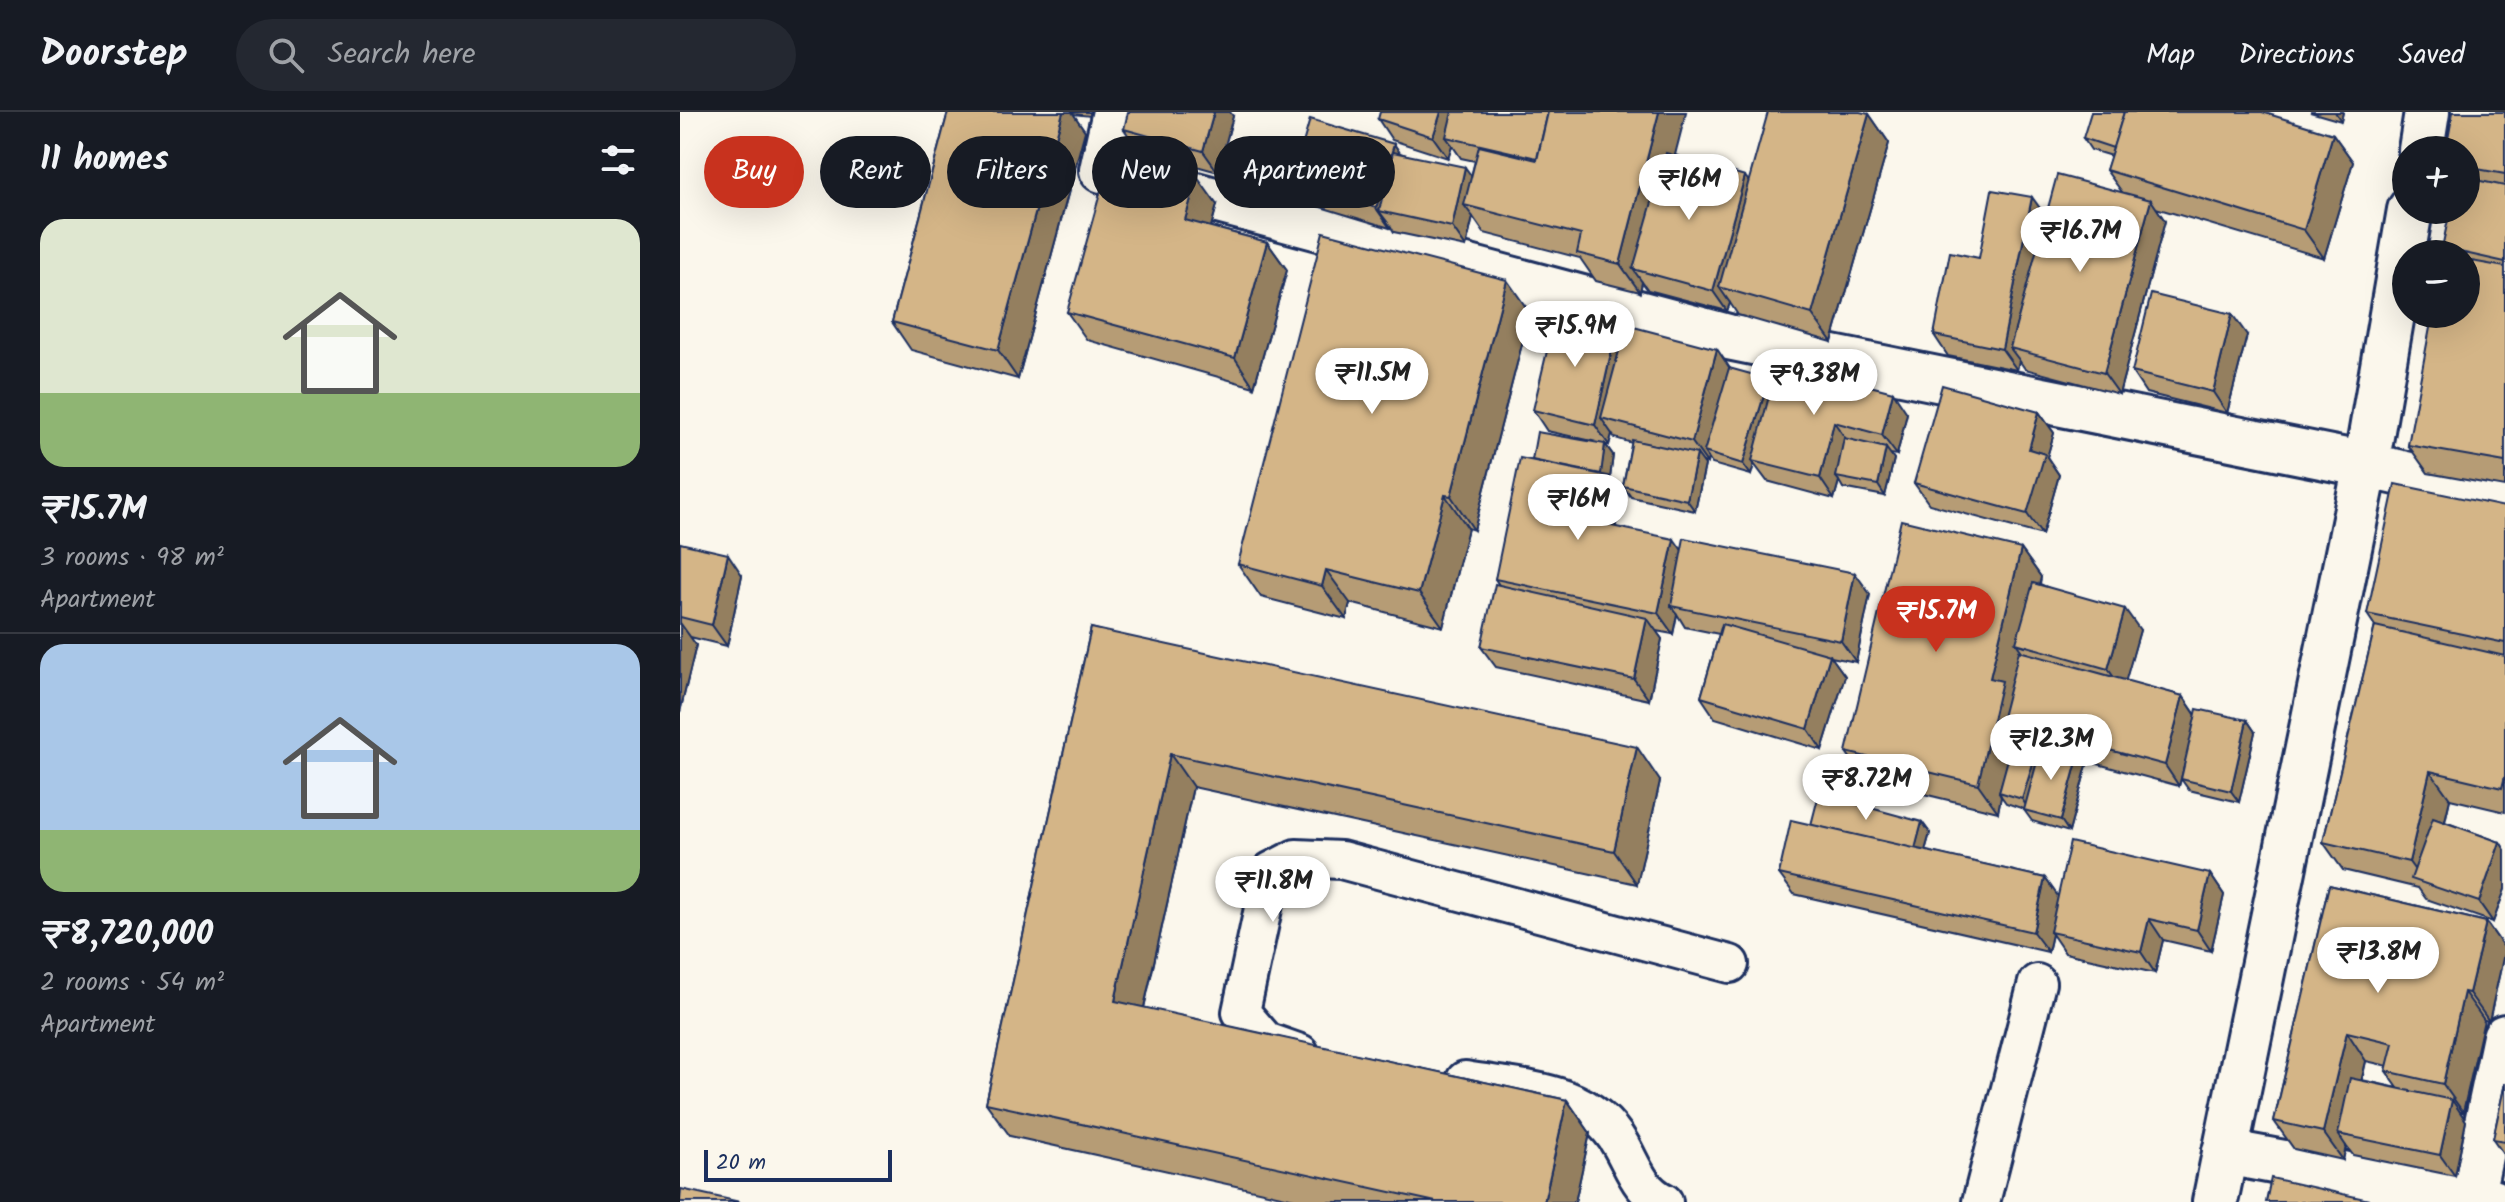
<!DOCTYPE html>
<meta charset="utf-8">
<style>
body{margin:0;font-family:Kalam,sans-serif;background:#242831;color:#f1f3f6;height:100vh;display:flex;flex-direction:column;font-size:30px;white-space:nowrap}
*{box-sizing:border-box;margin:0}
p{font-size:26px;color:#9ea1a6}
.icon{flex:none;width:44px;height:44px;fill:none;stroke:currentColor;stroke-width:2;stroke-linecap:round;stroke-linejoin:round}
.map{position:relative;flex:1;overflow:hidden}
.details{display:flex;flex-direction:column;background:#171b24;width:680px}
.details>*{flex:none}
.top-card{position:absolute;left:24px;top:24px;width:760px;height:72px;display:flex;gap:16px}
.tools{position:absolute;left:1712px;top:24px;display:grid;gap:16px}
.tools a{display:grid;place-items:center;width:88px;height:88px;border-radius:50%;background:#171b24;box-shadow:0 8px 32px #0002;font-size:40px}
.scale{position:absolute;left:24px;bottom:20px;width:188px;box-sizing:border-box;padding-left:8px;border:4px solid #1b2f5e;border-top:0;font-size:22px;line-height:28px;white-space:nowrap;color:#1b2f5e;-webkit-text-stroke:6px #fbf7ec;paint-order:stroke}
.price{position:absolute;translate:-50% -68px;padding:0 18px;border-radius:28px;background:#fff;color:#222;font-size:26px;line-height:52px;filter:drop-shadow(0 2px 4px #0008)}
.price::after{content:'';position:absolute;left:50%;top:48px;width:24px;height:18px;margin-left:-12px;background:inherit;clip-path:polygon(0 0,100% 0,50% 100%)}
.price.active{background:#c8321e;color:#fff}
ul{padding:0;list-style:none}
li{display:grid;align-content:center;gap:16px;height:424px;padding:0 40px}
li+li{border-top:2px solid #363941}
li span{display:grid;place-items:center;height:248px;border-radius:24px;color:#555}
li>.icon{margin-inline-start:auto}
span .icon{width:144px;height:144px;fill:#fffc;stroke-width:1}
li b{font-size:34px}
h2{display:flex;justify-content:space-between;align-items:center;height:96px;padding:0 40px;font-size:34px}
.chip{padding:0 28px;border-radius:36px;background:#171b24;box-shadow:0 8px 32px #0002;font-size:28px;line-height:72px}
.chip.active{background:#c8321e;color:#fff}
header{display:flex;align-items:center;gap:48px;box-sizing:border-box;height:112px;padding:0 40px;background:#171b24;border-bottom:2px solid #363941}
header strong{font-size:38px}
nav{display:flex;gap:44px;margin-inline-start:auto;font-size:28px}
.search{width:560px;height:72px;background:#242831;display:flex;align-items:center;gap:20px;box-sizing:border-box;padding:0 28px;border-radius:44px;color:#9ea1a6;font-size:30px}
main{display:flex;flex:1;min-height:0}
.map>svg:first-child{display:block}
</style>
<header>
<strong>Doorstep</strong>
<div class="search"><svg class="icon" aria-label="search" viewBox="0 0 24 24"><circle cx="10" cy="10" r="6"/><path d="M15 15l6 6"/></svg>Search here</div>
<nav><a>Map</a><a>Directions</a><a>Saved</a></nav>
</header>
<main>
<section class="details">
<h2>11 homes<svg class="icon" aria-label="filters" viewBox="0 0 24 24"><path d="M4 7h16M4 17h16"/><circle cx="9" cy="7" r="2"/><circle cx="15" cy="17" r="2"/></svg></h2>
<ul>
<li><span style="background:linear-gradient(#dfe7d0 70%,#8fb573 0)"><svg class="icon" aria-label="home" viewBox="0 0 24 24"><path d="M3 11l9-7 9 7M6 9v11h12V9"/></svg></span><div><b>₹15.7M</b><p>3 rooms · 98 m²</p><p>Apartment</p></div></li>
<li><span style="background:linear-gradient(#a9c7e8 75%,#8fb573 0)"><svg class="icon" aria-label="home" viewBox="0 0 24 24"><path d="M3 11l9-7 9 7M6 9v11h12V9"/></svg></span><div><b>₹8,720,000</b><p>2 rooms · 54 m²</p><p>Apartment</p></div></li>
</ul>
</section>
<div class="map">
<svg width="1825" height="1090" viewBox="0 0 1825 1090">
<rect width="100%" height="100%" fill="#fbf7ec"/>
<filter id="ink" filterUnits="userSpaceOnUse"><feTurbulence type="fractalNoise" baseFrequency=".0125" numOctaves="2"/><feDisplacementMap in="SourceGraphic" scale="16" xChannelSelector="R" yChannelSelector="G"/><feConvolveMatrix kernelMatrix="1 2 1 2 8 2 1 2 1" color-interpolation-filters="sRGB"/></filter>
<g filter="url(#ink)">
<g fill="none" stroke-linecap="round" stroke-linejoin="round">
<g stroke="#1b2f5e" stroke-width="42">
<g id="service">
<path d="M620 941 586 929 561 900 591 759 616 746 661 748 1050 852"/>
<path d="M785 968C842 978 908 976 940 1032 953 1054 959 1078 984 1090"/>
<path d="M1301 1090 1357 871"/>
</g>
</g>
<g stroke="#1b2f5e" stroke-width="50">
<g id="minor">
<path d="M435 0 422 58 1048 225 1686 353 1825 385"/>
<path d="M1545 1040 1812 1090"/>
<path d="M1791 1087 1825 925"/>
</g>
</g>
<g stroke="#1b2f5e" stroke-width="50">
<g id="tertiary">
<path d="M1741 38 1747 0"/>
<path d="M1535 1090 1686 353 1730 98"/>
</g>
</g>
<use href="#service" stroke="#fbf7ec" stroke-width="36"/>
<use href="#minor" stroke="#fbf7ec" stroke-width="44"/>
<use href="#tertiary" stroke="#fbf7ec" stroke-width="44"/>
</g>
<g fill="#b69c74" stroke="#1b2f5e" stroke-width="2" fill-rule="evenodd">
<path d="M268 0H410V4L393 2 405 19 338 267 231 238 212 210Z"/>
<path d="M1630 0H1663L1661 9Z"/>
<path d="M1825 0V375L1748 361 1728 333 1773 210 1786 202V142H1766L1762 136 1786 98V38Z"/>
<path d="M1189 2 1209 31 1152 230 1058 203 1050 191 1047 199 968 178 962 170 960 180 916 169 900 146 804 121 793 105 786 135 714 120 711 115 710 116 627 91 612 70 714 32 720 41 791 64 795 49 781 46 772 33 768 46 712 28 698 7 995 43 1068 69Z"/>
<path d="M553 4 538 60 458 38 444 17Z"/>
<path d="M1653 22 1673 50 1644 146 1476 96 1485 109 1439 282 1345 257 1339 248 1337 258 1268 244 1254 223 1299 146 1366 105 1442 80 1426 58 1431 44 1411 38 1403 26Z"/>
<path d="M537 93 531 115 587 130 607 158 574 275 407 228 387 200Z"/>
<path d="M850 201 794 418 788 416 763 515 670 491 666 507 581 485 558 452Z"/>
<path d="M937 215 943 224 1051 257 1092 272 1227 301 1217 343 1210 342 1214 347 1205 384 1163 376 1159 369 1154 387 1087 369 1074 352 1071 363 1032 352 1028 346 1027 351 1023 350 1025 353 1015 399 951 385 943 374 952 331 935 326 932 322 929 333H926L933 343 930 366 942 384 935 415 1002 439 1190 482 1176 550 1151 545 1165 564 1142 638 1035 606 1021 585 1039 522 1005 515 997 502 993 522 976 519 982 527 969 588 816 555 801 535 819 473 815 467 852 348 912 329 867 319 853 298Z"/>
<path d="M1567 223 1547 301 1466 281 1452 260Z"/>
<path d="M1359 300 1374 321 1367 345 1379 363 1362 423 1249 392 1234 371Z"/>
<path d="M1825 395V700L1770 687 1765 710 1820 730 1825 738V777L1813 810 1746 787 1738 776 1663 758 1643 730 1695 514 1687 502Z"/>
<path d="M0 431 62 463 47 534 10 525 16 533 0 600Z"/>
<path d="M1341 437 1361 465 1360 472 1460 518 1445 569 1503 584 1516 603 1567 608 1575 620 1559 690 1509 678 1501 667 1499 674 1403 648 1407 653 1389 720 1352 709 1344 698V697L1326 691 1321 684 1318 700 1186 668 1166 640Z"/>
<path d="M411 516 980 669 957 772 513 675 464 896 887 988 910 1021 895 1090H628L330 1024 306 991Z"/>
<path d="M1242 710 1250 721 1245 739 1365 766 1378 785 1530 762 1544 783 1531 839 1483 828 1475 861 1385 841 1372 822 1368 840 1114 782 1099 762 1131 713Z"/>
<path d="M1649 773 1806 810 1825 837 1809 909 1804 908 1783 1000H1780L1786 1009 1775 1064 1673 1043 1666 1034 1663 1048 1614 1037 1594 1009ZM1686 949 1708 954 1706 959 1718 976 1682 968Z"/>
<path d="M1825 971V1044L1813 1027Z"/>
</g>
<g fill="#947f5e" stroke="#1b2f5e" stroke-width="2">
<path d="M383 0H392L405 19 338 267 318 238Z"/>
<path d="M534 0H550L553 4 538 60 523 39Z"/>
<path d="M761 0H783L766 25 772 33 768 46 753 25Z"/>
<path d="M979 0H1006L965 160 953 157 962 170 960 180 940 152Z"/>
<path d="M1655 0H1663L1661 9Z"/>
<path d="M1189 2 1209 31 1152 230 1132 202Z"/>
<path d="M1653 22 1673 50 1644 146 1624 118Z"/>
<path d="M714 32 728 53 699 99 711 115 710 116 696 96Z"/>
<path d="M785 55 800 76 784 93 793 105 786 135 772 115Z"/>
<path d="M1065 64 1079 84 1039 175 1050 191 1047 199 1033 179Z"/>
<path d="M517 65 537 93 525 136 505 108Z"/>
<path d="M1352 85 1367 106 1330 236 1339 248 1337 258 1322 237Z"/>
<path d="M1471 88 1485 109 1439 282 1424 261Z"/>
<path d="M587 130 607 158 574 275 555 246Z"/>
<path d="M827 168 850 201 794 418 771 384Z"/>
<path d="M1552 202 1567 223 1547 301 1533 280Z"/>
<path d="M937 215 951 236 921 306 932 322 929 333 915 313Z"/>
<path d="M1037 237 1051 258 1024 340 1028 346 1027 351 1012 330Z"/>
<path d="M1089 267 1096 278 1072 349 1074 352 1071 363 1063 352Z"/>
<path d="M1213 280 1227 301 1217 343 1202 323Z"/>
<path d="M1359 300 1374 321 1367 345 1379 363 1362 423 1347 402 1349 337Z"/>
<path d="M1154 310 1168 330 1156 365 1159 369 1154 387 1140 366Z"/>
<path d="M925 332 933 343 930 366 942 384 932 432 917 411 920 364Z"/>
<path d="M1206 336 1214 347 1205 384 1198 373Z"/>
<path d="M1017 342 1025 353 1015 399 1007 388Z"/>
<path d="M765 383 788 416 763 515 739 481Z"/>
<path d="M994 427 1008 447 991 494 997 502 993 522 978 501Z"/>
<path d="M1341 437 1361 465 1345 534 1336 531 1343 541 1321 609 1335 629 1319 680 1321 684 1318 700 1298 672 1310 566Z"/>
<path d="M48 442 62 463 47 534 32 513Z"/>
<path d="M646 458 670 491 666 507 642 474Z"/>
<path d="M1175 461 1190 482 1176 550 1161 529Z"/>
<path d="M1445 497 1460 518 1443 578 1428 557Z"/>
<path d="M967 506 982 527 969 588 954 567Z"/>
<path d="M1 512 16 533 0 600V518Z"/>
<path d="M1150 543 1165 564 1142 638 1128 617Z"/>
<path d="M1503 584 1517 605 1499 674 1485 653Z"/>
<path d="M1567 608 1575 620 1559 690 1551 679Z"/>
<path d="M1359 632 1366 643 1349 698 1342 687Z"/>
<path d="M957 635 980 669 957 772 934 739Z"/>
<path d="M490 642 513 675 458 922 435 889Z"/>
<path d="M1399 642 1407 653 1389 720 1381 708Z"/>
<path d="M1750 659 1770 687 1750 773 1744 771 1729 750Z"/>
<path d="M1242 710 1250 721 1241 753 1233 742Z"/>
<path d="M1820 730 1825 738V777L1813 810 1799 790Z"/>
<path d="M1530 762 1544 783 1531 839 1517 818Z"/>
<path d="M1365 766 1380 787 1370 820 1372 822 1368 840 1353 820Z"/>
<path d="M1469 807 1483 828 1475 861 1461 840Z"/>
<path d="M1806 810 1825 837 1809 909 1789 881Z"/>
<path d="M1784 880 1804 908 1783 1000 1763 972Z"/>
<path d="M1667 920 1686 949 1668 1024 1658 1022 1666 1034 1663 1048 1643 1020Z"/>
<path d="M887 988 910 1021 895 1090H864Z"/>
<path d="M1772 988 1786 1009 1775 1064 1760 1043Z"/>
</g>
<g fill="#d4b587" stroke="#1b2f5e" stroke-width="2">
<path d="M268 0H383L318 238 212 210Z"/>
<path d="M448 0H534L523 39 444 17Z"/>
<path d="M700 0H761L753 25 698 7Z"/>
<path d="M772 0H868L857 46 766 25Z"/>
<path d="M868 0H979L940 152 897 141 901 123 784 93 799 34 857 48Z"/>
<path d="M1088 0H1180L1189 2 1132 202 1039 175Z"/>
<path d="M1411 0H1444L1433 36 1403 26Z"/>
<path d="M1444 0H1582L1653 22 1624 118 1426 58Z"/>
<path d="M1773 0H1825V62L1786 55V38H1766Z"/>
<path d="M630 7 714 32 696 96 612 70Z"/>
<path d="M713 40 785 55 772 115 699 99Z"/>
<path d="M986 41 1065 64 1033 179 953 157Z"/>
<path d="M431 42 517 65 505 108 587 130 555 246 387 200Z"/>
<path d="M1377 63 1471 88 1424 261 1330 236Z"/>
<path d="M1786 66 1825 74V150L1762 136 1770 98H1786Z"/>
<path d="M1312 78 1352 85 1322 237 1254 223 1270 140 1299 146Z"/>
<path d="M643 120 827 168 771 384 765 383 739 481 646 458 642 474 558 452Z"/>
<path d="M1786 148 1825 155V350L1728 333 1752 205 1773 210 1774 202H1786Z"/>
<path d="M1471 182 1552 202 1533 280 1452 260Z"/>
<path d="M876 201 937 215 915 313 853 298Z"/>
<path d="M946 213 1037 237 1012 330 921 306Z"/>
<path d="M1098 250 1213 280 1202 323 1154 310 1140 366 1072 349Z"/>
<path d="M1049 256 1089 267 1063 352 1024 340Z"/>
<path d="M1262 273 1359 300 1349 337 1365 342 1347 402 1234 371Z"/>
<path d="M857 320 925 332 921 362 852 348Z"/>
<path d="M1164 326 1206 336 1198 373 1156 365Z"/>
<path d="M952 328 1017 342 1007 388 943 374Z"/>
<path d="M840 346 928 364 917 411 994 427 978 501 815 467Z"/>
<path d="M1715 372 1825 395V531L1687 502Z"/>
<path d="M1221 408 1341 437 1310 566 1322 569 1298 672 1166 640Z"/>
<path d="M1004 426 1175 461 1161 529 991 494Z"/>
<path d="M0 431 48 442 32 513 0 505Z"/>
<path d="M1353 471 1445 497 1428 557 1336 531Z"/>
<path d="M815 472 967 506 954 567 801 535Z"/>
<path d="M1042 512 1150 543 1128 617 1021 585Z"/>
<path d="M1695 514 1825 544V664L1822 676 1750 659 1729 750 1643 730Z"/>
<path d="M411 516 957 635 934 739 490 642 435 889 887 988 864 1090H756L306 991Z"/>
<path d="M1339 539 1503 584 1485 653 1321 609Z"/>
<path d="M1517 597 1567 608 1551 679 1501 667Z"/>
<path d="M1334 625 1359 632 1342 687 1319 680Z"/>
<path d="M1362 631 1399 642 1381 708 1344 698Z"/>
<path d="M1139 682 1242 710 1235 737 1131 713Z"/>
<path d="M1753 706 1820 730 1799 790 1731 767Z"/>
<path d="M1111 708 1365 766 1353 820 1099 762Z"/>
<path d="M1390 730 1530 762 1517 818 1469 807 1461 840 1370 820Z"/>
<path d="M1649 773 1806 810 1789 881 1784 880 1763 972 1706 959 1713 931 1667 920 1643 1020 1594 1009Z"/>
<path d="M1670 966 1772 988 1760 1043 1658 1022Z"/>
<path d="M1825 971V1029L1813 1027Z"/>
<path d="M1591 1066 1698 1090H1586Z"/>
<path d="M1 1077 60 1090H0Z"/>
</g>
</g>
</svg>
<div class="tools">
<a>+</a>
<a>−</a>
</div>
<div class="scale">20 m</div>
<b class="price" style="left:1009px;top:110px">₹16M</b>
<b class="price" style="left:1400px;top:162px">₹16.7M</b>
<b class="price" style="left:895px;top:257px">₹15.9M</b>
<b class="price" style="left:692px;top:304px">₹11.5M</b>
<b class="price" style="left:1134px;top:305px">₹9.38M</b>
<b class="price" style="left:898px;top:430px">₹16M</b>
<b class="price active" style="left:1256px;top:542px">₹15.7M</b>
<b class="price" style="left:1371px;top:670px">₹12.3M</b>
<b class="price" style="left:1186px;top:710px">₹8.72M</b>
<b class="price" style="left:593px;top:812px">₹11.8M</b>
<b class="price" style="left:1698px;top:883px">₹13.8M</b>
<div class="top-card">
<a class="chip active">Buy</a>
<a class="chip">Rent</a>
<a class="chip">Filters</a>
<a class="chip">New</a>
<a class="chip">Apartment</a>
</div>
</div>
</main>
